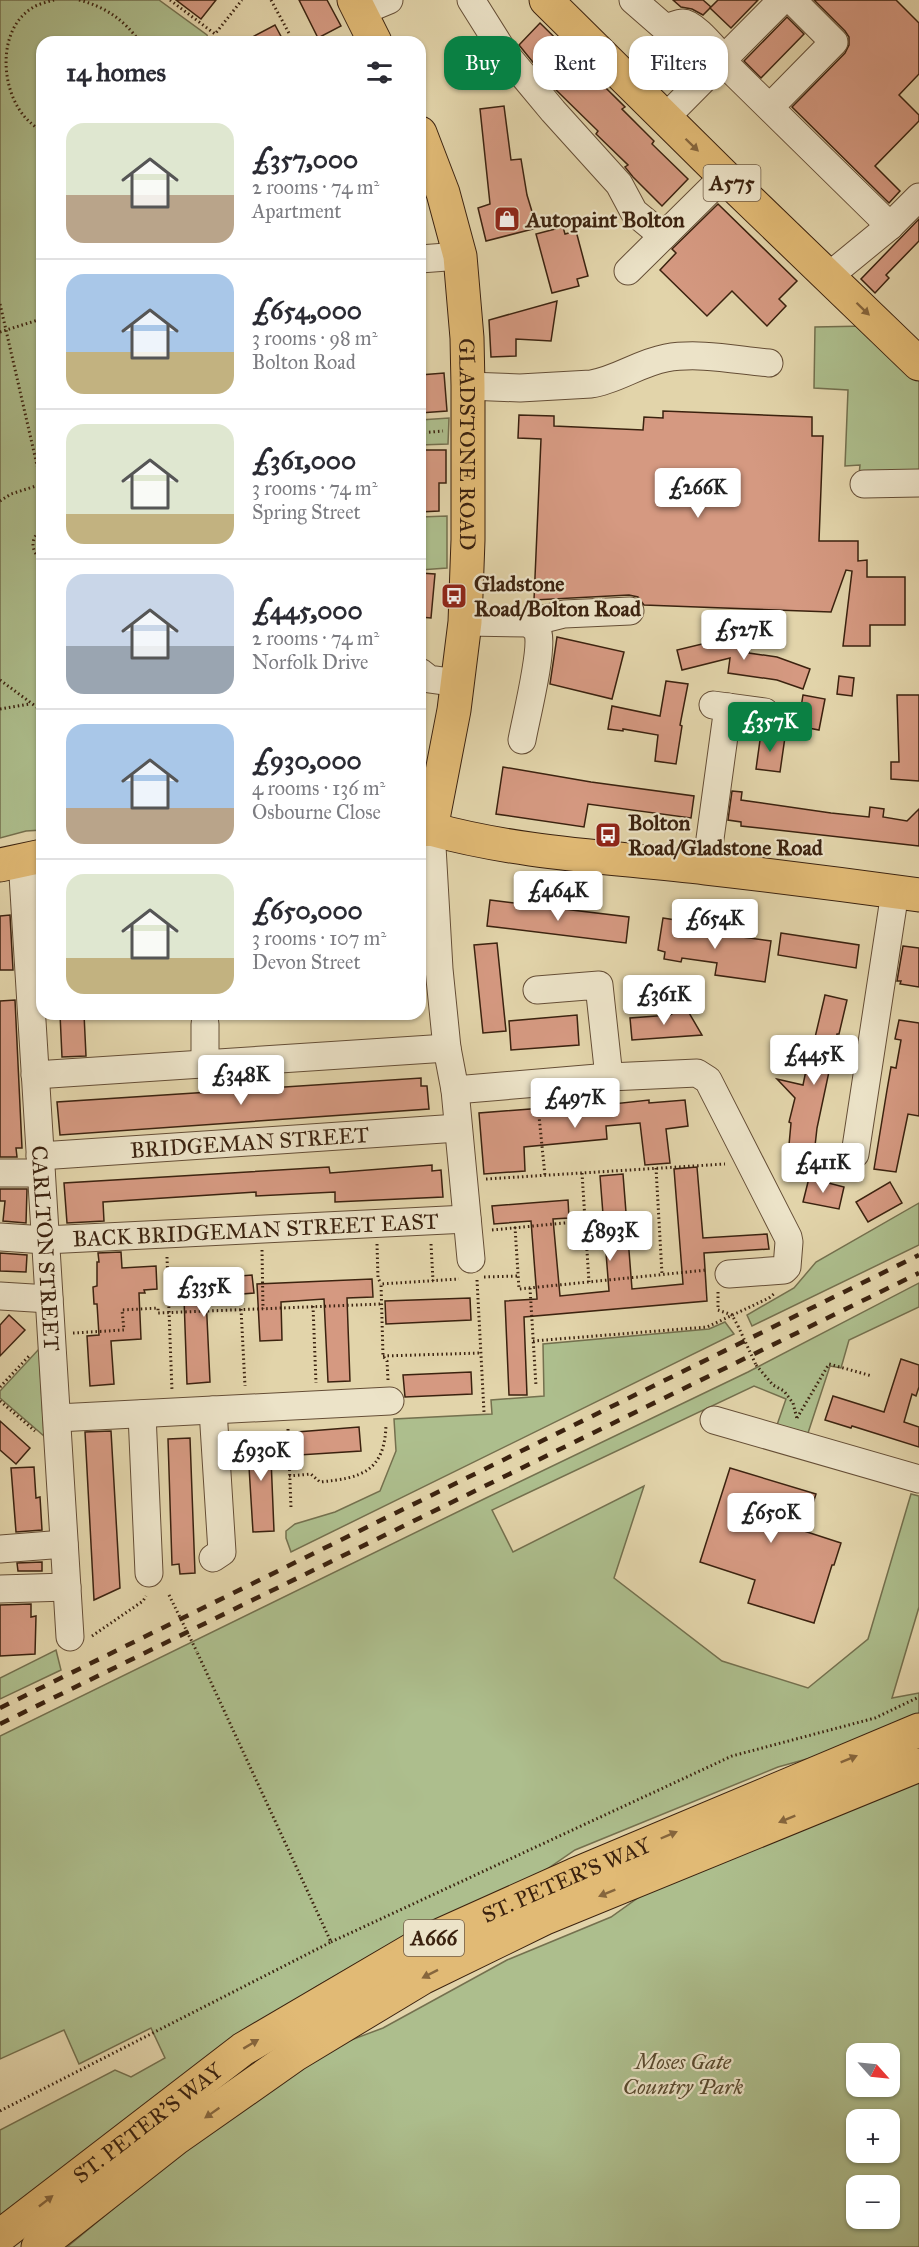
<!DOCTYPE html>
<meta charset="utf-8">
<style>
body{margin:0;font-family:"IM FELL Great Primer",serif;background:#f7f7f7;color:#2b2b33;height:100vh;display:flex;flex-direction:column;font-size:22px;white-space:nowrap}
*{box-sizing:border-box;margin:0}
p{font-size:20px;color:#7c7c81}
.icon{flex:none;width:33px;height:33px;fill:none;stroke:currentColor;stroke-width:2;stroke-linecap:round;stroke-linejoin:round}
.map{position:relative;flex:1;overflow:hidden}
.panel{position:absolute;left:36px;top:36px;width:390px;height:984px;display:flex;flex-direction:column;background:#fff;border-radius:18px;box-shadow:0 2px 4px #0004}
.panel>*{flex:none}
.top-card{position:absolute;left:444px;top:36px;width:384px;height:54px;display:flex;gap:12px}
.needle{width:39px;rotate:117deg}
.controls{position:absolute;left:846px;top:2043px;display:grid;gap:12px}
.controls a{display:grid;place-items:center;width:54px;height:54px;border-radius:12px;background:#fff;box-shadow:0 2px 4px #0004;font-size:30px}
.price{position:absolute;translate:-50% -51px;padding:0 14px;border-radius:6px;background:#fff;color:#222;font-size:20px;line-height:39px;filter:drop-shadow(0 2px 3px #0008)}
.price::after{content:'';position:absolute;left:50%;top:36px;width:18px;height:14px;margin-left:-9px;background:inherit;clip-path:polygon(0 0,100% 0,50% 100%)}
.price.on{background:#0b8043;color:#fff}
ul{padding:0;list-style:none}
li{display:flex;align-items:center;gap:18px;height:150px;padding:0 30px}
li+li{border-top:2px solid #e1e1e2}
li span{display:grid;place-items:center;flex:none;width:168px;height:120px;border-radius:18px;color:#555}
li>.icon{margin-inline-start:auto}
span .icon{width:72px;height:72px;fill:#fffc;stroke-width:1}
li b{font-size:26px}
h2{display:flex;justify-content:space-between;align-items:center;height:72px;padding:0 30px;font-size:26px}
.chip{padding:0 21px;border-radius:18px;background:#fff;box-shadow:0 2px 4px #0004;font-size:21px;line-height:54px}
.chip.on{background:#0b8043;color:#fff}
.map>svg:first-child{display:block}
</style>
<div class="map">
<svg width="919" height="2247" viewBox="0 0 919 2247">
<rect width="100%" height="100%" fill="#e2d4aa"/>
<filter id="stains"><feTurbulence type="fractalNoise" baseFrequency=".00333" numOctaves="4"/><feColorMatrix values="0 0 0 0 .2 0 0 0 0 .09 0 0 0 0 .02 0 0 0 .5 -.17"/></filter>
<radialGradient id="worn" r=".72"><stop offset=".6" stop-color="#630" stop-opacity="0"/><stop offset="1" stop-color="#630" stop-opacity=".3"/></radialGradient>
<g fill="#adbe8d" stroke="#74704e" stroke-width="1.5" fill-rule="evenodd">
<path d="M0 0H159L207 35 209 42H42V830L26 831 0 838Z"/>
<path d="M867 326 919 378V473L859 475 860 465 845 466 848 390 814 388 815 327Z"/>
<path d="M449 418 448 444 420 445V420Z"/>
<path d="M447 516V568L420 570V517Z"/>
<path d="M919 1203V1245L752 1326 747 1315 794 1288 816 1262Z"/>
<path d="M919 1283V1307L849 1340 841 1368 830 1366 808 1433 777 1425 786 1399 754 1386 492 1510 513 1552 644 1486 614 1578 722 1661 808 1688 868 1639 911 1494 919 1496V1607L892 1698 919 1693V1714L832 1752 778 1767 575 1850 537 1876 399 1939 316 1987 236 2039 0 2217V2130L115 2070 131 2077 165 2058 151 2028 79 2064 64 2030 0 2059V1736L486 1498 748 1372Z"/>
<path d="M725 1322 734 1334 291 1552 286 1538V1531L295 1524 335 1512 380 1491 396 1451 394 1419 492 1414 491 1400 544 1396 543 1344 709 1329Z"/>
<path d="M39 1349 44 1436 0 1398V1391Z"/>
<path d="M56 1650 61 1670 0 1699V1678Z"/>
<path d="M919 1780V2247H67L143 2184 249 2103 327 2049 383 2028 507 1960 611 1917 649 1890ZM856 2054H890V2086H856ZM856 2120H890V2152H856ZM856 2186H890V2218H856Z"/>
</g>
<g fill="#d59981" stroke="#3b220f" stroke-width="1.5">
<path d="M176 0H216L201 19Z"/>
<path d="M299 0H327L341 26 318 38Z"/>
<path d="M673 0H703L711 7 703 15 692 9 681 7Z"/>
<path d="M718 0H758L731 28 710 8Z"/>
<path d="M814 0H896L919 23V74L899 95 919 115V121L875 166 900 191 889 203 792 107 845 53 849 45V37L845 31Z"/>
<path d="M787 17 804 34 761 78 744 61Z"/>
<path d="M540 23 625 107 622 109 654 141 652 144 688 179 662 206 633 177 625 167 628 165 596 134 598 131 553 87 519 45Z"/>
<path d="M275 25 284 42H243Z"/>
<path d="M504 106 511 160 521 159 527 195 537 228 486 241 478 208 490 204 480 109Z"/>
<path d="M718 204 797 281 779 299 786 306 767 326 732 291 707 316 660 270 676 253 672 249Z"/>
<path d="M919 219V241L886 275 889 278 875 293 861 279Z"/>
<path d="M563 227 565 234 576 231 588 276 577 279 579 286 552 293 536 234Z"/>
<path d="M557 301 551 341 516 339V356L491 357 489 320Z"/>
<path d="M444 373 447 411 420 413V375Z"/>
<path d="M663 411 812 417V436H823L819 541H858V561L867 560V577H905V625H870V646H843L852 571 846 570 831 612 644 605 638 597 629 595 534 600 541 439 518 438 519 415 554 416V426L643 430 644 417 663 418Z"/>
<path d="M420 450H446V483H439V511L420 512Z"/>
<path d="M420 573 435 574 431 618 420 617Z"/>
<path d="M557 637 624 652 612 699 550 684Z"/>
<path d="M727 638 750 641 749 653 777 657 810 669 803 689 777 680 728 673 730 658 682 670 677 650Z"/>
<path d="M839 676 854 678 852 696 837 694Z"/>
<path d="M666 681 688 684 680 725 682 726 676 764 655 761 658 735 623 729V731L608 729 612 706 660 716Z"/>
<path d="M803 695 825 699 819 730 798 726Z"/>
<path d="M897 695H919V781L891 779V762H899Z"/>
<path d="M761 733 785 737 780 772 756 769Z"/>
<path d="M503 767 591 782 694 796 691 818 588 804 584 827 496 814Z"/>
<path d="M732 791 742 792 741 800 831 813 869 817 870 807 884 809 883 817 907 821 919 809V846L741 826V822L728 820Z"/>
<path d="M490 900 629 917 626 943 487 926Z"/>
<path d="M10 915 13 970H0V916Z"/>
<path d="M663 918 714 926 713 933 771 941 765 982 715 975 717 963 682 958 681 962 664 959 665 952 658 950Z"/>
<path d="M781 933 859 945 856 968 778 955Z"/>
<path d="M497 943 506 1031 483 1033 474 945Z"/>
<path d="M903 946 919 948V987L900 984 901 981H897Z"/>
<path d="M825 995 847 1000 839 1034H837L817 1128 812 1173 791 1171 794 1146 789 1145 791 1123 789 1122 795 1098 777 1079 803 1085 811 1046H813Z"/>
<path d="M15 1000 22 1148H16L17 1157H0V1001Z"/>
<path d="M685 1006 702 1035 632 1040 630 1018 670 1015Z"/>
<path d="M60 1014H84L86 1056 62 1057Z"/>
<path d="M577 1015 579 1045 511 1050 509 1021Z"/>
<path d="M899 1020 919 1023V1116L908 1114 896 1172 874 1169 887 1090 891 1067 896 1068 901 1040 895 1039Z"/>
<path d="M421 1078V1086H427L429 1109 60 1135 57 1102Z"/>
<path d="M603 1098 604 1105 649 1100V1103L685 1100 688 1126 666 1129 670 1163 645 1165 640 1123 606 1126 607 1139 524 1147 525 1171 484 1174 479 1113 543 1108 542 1104Z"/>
<path d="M432 1165V1171L441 1170 443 1197 335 1202V1192L256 1196V1192L103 1202 104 1221 67 1223 64 1183 329 1167 330 1173Z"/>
<path d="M697 1167 703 1238 767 1234 769 1249 704 1253 707 1301 524 1317 527 1395H509L505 1301 537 1299V1298L531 1221 494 1224 492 1206 568 1200 569 1218 553 1219 560 1296 609 1291 600 1176 623 1174 632 1289 683 1284 674 1169Z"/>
<path d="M809 1178 844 1187 839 1209 803 1202Z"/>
<path d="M890 1182 902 1203 868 1222 856 1202Z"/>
<path d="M0 1189H27L26 1223 3 1221 5 1201H0Z"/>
<path d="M121 1252 122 1268 156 1266 157 1289 144 1290 145 1293H139L141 1339 111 1341 114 1384 90 1386 87 1336 99 1335 97 1304H94L93 1287 97 1286V1262H99L98 1253Z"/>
<path d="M0 1253 27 1255 26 1272 0 1271Z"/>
<path d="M252 1275 254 1293 206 1297 210 1382 187 1384 184 1298 178 1299 177 1281Z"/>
<path d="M372 1279 373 1297 347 1298 350 1381 328 1382 324 1299 281 1302 282 1340 260 1341 257 1284Z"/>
<path d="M470 1298 471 1320 386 1324 385 1301Z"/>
<path d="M9 1315 25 1330 0 1356V1325Z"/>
<path d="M901 1359 919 1365V1387L916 1396 912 1394 904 1422 919 1427V1447L852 1426 851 1428 825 1420 833 1396 884 1412Z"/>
<path d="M471 1372 472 1394 405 1397 403 1375Z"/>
<path d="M0 1421 30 1448 16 1464 0 1450Z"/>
<path d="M359 1427 361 1451 299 1455 297 1432Z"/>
<path d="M111 1431 120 1588 94 1600 85 1432Z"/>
<path d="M247 1434H270L274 1531 253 1532Z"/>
<path d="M190 1438 195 1573 180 1574 179 1564 172 1565 168 1439Z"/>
<path d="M34 1467 36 1498 40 1497 42 1530 16 1532 11 1468Z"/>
<path d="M730 1468 816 1494 804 1531 841 1543 834 1565H832L814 1623 748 1603 755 1580 700 1562Z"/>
<path d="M42 1562V1571H18L17 1563Z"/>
<path d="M31 1604V1617L36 1616 35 1654 0 1656V1605Z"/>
</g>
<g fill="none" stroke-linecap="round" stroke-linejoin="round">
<g stroke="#654e36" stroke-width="29">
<g id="minor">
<path d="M471 0 503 51 553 111 619 184 634 212 663 236"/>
<path d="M633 0 664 27C671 28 676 23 683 23 694 23 716 51 724 59"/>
<path d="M360 12 389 0"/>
<path d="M722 61 890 226"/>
<path d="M770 107 834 42 792 0"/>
<path d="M665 118 782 0"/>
<path d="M420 259 460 256"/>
<path d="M628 271 724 176"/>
<path d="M829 276 890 226 919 197"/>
<path d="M468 386 520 388 591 384C617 380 639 363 666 358 699 352 736 360 769 363"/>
<path d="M864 484 919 483"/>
<path d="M465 622 528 623C532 626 536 628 538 633 543 651 526 718 522 740"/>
<path d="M528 623 564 614 630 611"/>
<path d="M420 672 429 679 458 683"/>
<path d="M713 705 765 712"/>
<path d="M431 829 439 969 447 1048 455 1090 471 1259"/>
<path id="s1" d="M22 859 70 1637"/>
<path d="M706 868 728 707"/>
<path d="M537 990 599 985 609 1077"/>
<path d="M205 1064V1024"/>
<path d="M35 1075 447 1048"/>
<path d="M455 1090 609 1077 697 1073 708 1080 788 1237 789 1242 787 1267 784 1270 729 1274"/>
<path d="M855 1154 895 892"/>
<path id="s2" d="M40 1156 458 1128"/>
<path d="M0 1173H41"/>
<path id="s3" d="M0 1237 45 1240 467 1219"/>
<path d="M0 1296 49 1299"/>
<path d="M213 1410 222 1552 213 1558"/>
<path d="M142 1414 149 1573"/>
<path d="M57 1418 390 1401"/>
<path d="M714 1420 919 1479"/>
<path d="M0 1549 64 1544"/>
<path d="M0 1589 67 1587"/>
</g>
</g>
<g stroke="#3b220f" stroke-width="35">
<g id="major">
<path d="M354 0 375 42"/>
<path d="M546 0 724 176 919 364"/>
<path id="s4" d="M420 133 443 193 460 256 467 338 468 386V540L465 622 454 710 431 829"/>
<path d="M420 830 431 829C521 854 614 857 706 868 777 876 848 885 919 895"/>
<path d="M0 865 42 856"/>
</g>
</g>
<g stroke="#3b220f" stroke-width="35">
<g id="highway">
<path id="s5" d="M0 2236 243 2049 427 1941 574 1875 919 1730"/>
<path d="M38 2247 175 2139 296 2054 422 1978 545 1918 919 1765"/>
</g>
</g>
<g stroke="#3b220f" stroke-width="3" stroke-dasharray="1.5 3" stroke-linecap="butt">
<path d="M79 0C106 7 124 20 140 42"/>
<path d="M170 0 215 34 242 0"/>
<path d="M271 0 290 35"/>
<path d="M42 132C33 125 25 119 19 109 0 79 0 28 32 8 38 4 47 2 54 0"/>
<path d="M0 304 42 487"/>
<path d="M0 332 38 320 42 317"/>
<path d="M420 433 443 431"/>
<path d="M0 501 11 494 42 484"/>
<path d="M42 529C30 538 30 551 42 560"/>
<path d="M0 680 42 711"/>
<path d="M0 709 29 704"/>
<path d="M538 1106 545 1176"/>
<path d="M656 1168 662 1274"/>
<path d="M582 1173 589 1282"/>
<path d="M486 1179 725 1164"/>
<path d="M515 1227 519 1289 707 1270"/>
<path d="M492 1230 585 1221"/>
<path d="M377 1244 378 1278 381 1284"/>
<path d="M431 1244 433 1281"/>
<path d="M262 1250 263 1309"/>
<path d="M167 1257 172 1391"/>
<path d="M484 1277 518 1276"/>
<path d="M477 1280 484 1412"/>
<path d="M530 1288 536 1386"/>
<path d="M718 1292V1310L732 1315 738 1326"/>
<path d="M313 1306 316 1383"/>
<path d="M241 1309 245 1386"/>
<path d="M73 1333 124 1330 122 1310 158 1308V1313L381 1304"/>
<path d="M533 1341 707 1327 769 1298 775 1293"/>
<path d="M383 1356 481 1353"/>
<path d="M756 1365 773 1385 784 1391 793 1403 797 1419"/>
<path d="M388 1380 387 1361 383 1356 381 1284 459 1279"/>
<path d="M0 1387 30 1355"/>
<path d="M0 1401 35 1431"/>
<path d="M797 1418 829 1364 872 1376"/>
<path d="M288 1429 291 1508"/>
<path d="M289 1476 311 1474 320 1482C361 1478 385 1472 386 1424"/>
<path d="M92 1636 143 1601 146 1596"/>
<path d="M331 1942 732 1756 875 1718 919 1697"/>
<path d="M0 2111 331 1942 197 1652"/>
</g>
<use href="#minor" stroke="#ece3c8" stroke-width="27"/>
<use href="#major" stroke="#e1ba75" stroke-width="33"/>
<use href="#highway" stroke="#e1ba75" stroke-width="33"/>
<g stroke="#3b220f" stroke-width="4.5" stroke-dasharray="10 10" stroke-linecap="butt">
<path d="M0 1708 919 1255"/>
<path d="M0 1724 919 1273"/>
</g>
<g stroke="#3b220f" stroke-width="3" stroke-dasharray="1.5 3" stroke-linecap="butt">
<path d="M738 1326 756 1365"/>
<path d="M169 1595 197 1652"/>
</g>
</g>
<defs><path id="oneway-solid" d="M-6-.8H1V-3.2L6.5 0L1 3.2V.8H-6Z" transform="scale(1.5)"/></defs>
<g fill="#86663d">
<use href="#oneway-solid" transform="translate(692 145) rotate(44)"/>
<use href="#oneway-solid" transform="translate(863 309) rotate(44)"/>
<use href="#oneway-solid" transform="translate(849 1759) rotate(-22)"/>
<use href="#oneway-solid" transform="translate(787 1819) rotate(158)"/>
<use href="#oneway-solid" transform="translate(669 1835) rotate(-23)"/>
<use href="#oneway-solid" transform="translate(607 1893) rotate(158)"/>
<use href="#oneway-solid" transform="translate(430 1974) rotate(153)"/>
<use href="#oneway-solid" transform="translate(251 2044) rotate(-31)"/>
<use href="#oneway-solid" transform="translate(212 2113) rotate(145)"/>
<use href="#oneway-solid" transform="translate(46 2201) rotate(-38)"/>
</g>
<defs>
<g id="shop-square" transform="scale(1.35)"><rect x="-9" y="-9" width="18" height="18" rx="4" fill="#8f2418" stroke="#ece3c8"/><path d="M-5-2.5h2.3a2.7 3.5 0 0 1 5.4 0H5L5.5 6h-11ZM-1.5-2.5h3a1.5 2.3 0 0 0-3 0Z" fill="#fff"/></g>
<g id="bus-square" transform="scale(1.35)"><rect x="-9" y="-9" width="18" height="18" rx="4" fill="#8f2418" stroke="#ece3c8"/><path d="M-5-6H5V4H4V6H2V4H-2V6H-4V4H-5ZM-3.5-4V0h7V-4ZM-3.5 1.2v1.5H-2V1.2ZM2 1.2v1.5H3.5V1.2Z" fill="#fff"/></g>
</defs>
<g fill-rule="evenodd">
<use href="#shop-square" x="507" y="219"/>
<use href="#bus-square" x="454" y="596"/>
<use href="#bus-square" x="608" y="835"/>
</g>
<g text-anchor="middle" stroke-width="4.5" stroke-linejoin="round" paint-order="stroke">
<g fill="#ece3c8" stroke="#705c46" stroke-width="1.5">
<rect x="703.5" y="165" width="57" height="36" rx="4.5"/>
<rect x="404" y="1920" width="60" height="36" rx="4.5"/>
</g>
<g font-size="21" font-weight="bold" fill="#3b220f">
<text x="732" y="190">A575</text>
<text x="434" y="1945">A666</text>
</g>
<g font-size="22" font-weight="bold" fill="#3b220f" stroke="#ece3c8" text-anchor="start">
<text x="526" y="227">Autopaint Bolton</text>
<text x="474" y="591">Gladstone<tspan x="474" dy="25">Road/Bolton Road</tspan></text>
<text x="628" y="830">Bolton<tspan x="628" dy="25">Road/Gladstone Road</tspan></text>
</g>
<g font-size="22" fill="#3b220f" stroke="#ece3c8">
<text dy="8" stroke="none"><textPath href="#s4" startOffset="318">GLADSTONE ROAD</textPath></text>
<text dy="8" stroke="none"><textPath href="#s2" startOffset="210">BRIDGEMAN STREET</textPath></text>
<text dy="8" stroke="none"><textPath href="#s3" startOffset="256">BACK BRIDGEMAN STREET EAST</textPath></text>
<text dy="8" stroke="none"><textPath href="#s1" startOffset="390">CARLTON STREET</textPath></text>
<text dy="8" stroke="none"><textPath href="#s5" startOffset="672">ST. PETER'S WAY</textPath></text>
<text dy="8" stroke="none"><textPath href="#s5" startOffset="186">ST. PETER'S WAY</textPath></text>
</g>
<g font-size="22" font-style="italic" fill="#58492e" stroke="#ece3c8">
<text x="683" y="2069">Moses Gate<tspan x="683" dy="25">Country Park</tspan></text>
</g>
</g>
<rect width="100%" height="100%" filter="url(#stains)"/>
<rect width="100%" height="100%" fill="url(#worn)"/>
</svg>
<div class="controls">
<a><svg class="needle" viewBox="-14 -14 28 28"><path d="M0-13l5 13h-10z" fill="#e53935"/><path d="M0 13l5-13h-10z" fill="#7c7c81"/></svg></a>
<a>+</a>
<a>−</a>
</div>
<b class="price" style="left:698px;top:519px">£266K</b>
<b class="price" style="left:744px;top:661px">£527K</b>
<b class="price on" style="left:770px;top:753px">£357K</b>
<b class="price" style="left:558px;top:922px">£464K</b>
<b class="price" style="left:715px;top:950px">£654K</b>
<b class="price" style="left:664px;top:1026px">£361K</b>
<b class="price" style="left:814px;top:1086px">£445K</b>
<b class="price" style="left:241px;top:1106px">£348K</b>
<b class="price" style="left:575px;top:1129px">£497K</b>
<b class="price" style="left:823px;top:1194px">£411K</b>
<b class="price" style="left:610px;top:1262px">£893K</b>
<b class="price" style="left:204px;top:1318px">£335K</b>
<b class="price" style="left:261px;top:1482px">£930K</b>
<b class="price" style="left:771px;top:1544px">£650K</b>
<div class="top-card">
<a class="chip on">Buy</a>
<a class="chip">Rent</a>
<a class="chip">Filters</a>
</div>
<section class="panel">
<h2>14 homes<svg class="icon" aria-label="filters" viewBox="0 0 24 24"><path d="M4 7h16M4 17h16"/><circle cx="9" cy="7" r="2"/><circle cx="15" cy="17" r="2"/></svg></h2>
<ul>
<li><span style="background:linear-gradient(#dfe7d0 60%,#b9a48a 0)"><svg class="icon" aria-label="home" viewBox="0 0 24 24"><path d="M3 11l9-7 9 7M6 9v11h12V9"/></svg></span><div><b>£357,000</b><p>2 rooms · 74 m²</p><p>Apartment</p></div></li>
<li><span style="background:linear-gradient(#a9c7e8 65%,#c2b280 0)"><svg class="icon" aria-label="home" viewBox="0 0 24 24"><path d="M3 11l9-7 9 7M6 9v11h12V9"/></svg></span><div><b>£654,000</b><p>3 rooms · 98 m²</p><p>Bolton Road</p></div></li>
<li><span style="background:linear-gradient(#dfe7d0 75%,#c2b280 0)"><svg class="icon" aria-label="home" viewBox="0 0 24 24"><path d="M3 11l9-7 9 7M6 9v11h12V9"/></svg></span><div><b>£361,000</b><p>3 rooms · 74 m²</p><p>Spring Street</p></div></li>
<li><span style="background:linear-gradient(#c9d6e8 60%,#9aa5b1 0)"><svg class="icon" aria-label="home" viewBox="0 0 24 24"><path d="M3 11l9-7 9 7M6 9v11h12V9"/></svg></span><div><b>£445,000</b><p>2 rooms · 74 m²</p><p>Norfolk Drive</p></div></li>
<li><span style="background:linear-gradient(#a9c7e8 70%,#b9a48a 0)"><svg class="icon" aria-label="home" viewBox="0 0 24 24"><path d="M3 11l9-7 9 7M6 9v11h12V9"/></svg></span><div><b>£930,000</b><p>4 rooms · 136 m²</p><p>Osbourne Close</p></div></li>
<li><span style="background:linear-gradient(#dfe7d0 70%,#c2b280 0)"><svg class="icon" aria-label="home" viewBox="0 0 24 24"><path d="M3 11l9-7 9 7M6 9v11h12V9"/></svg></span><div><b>£650,000</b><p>3 rooms · 107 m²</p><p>Devon Street</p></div></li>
</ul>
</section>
</div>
